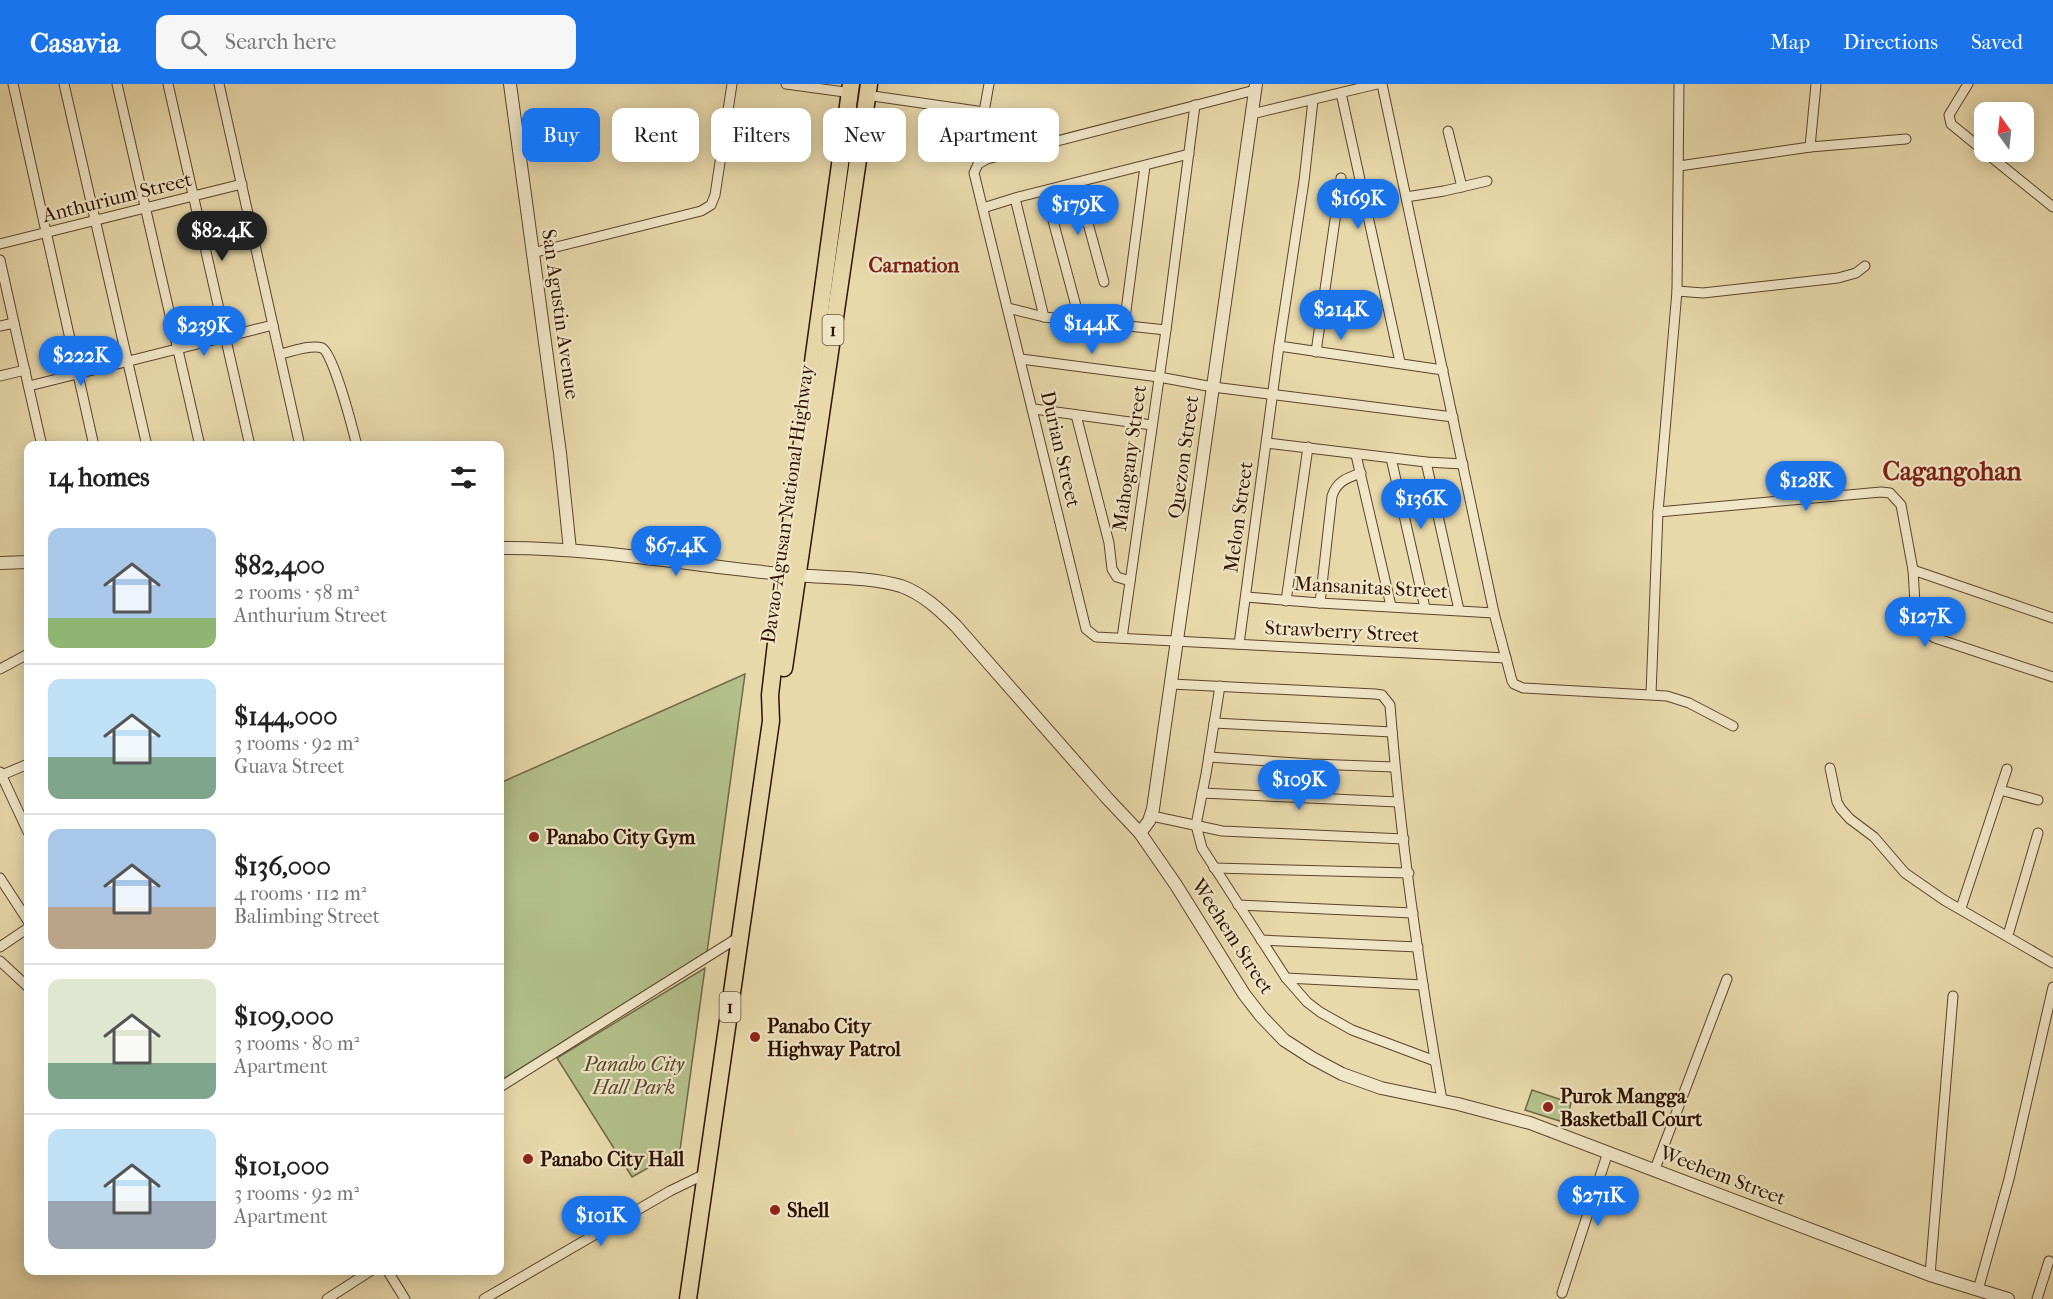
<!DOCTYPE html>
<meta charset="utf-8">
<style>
body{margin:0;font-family:"IM FELL French Canon",serif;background:#f6f6f6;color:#222;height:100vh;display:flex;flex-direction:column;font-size:22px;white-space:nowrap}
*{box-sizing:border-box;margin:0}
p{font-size:20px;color:#767676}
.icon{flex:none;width:33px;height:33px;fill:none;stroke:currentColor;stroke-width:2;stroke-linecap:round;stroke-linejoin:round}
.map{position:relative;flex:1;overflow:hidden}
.drawer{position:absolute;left:24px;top:357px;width:480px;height:834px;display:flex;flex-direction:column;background:#fff;border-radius:12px;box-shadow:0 3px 15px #0003}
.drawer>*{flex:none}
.banner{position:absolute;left:522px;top:24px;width:570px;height:54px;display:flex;gap:12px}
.needle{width:39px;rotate:345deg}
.fabs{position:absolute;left:1974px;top:18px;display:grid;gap:12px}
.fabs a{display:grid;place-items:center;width:60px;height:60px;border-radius:12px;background:#fff;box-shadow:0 3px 15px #0003;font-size:30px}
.price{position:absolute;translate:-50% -51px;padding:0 14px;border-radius:21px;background:#1a73e8;color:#fff;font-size:20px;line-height:39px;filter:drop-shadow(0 2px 3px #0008)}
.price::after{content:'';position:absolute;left:50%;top:36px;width:18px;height:14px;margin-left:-9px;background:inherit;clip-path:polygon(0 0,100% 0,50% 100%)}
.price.current{background:#222;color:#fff}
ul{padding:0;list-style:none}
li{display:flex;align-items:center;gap:18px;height:150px;padding:0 24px}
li+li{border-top:2px solid #e0e0e0}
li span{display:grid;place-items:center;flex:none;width:168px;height:120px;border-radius:12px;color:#555}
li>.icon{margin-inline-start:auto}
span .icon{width:72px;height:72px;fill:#fffc;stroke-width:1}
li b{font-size:26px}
h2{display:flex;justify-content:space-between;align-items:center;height:72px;padding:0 24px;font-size:26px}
.chip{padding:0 21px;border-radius:12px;background:#fff;box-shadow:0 3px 15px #0003;font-size:21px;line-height:54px}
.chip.current{background:#1a73e8;color:#fff}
header{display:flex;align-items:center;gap:36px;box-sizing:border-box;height:84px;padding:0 30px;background:#1a73e8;color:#fff}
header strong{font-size:28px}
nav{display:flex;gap:33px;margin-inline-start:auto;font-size:21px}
.search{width:420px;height:54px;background:#f6f6f6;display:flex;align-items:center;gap:15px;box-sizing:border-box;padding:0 21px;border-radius:12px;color:#767676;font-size:22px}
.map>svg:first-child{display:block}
</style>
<header>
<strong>Casavia</strong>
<div class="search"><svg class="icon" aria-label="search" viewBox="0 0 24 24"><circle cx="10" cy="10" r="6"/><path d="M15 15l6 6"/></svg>Search here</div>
<nav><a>Map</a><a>Directions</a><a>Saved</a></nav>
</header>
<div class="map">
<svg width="2053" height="1215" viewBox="0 0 2053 1215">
<rect width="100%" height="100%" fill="#e8d9ab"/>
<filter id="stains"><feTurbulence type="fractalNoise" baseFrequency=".00333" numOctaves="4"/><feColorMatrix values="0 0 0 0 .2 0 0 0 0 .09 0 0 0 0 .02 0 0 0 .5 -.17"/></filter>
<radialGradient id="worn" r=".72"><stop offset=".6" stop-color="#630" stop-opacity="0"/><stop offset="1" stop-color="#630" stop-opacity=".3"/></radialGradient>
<g fill="#b3c08b" stroke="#706846" stroke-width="1.5">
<path d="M745 590 707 868 500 997V699Z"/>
<path d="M705 884 680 1066 632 1093 557 974Z"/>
<path d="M1532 1006 1571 1019 1566 1039 1525 1026Z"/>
</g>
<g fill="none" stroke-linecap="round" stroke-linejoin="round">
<g stroke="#5c432b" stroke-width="11">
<g id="minor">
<path d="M13 0 94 362"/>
<path d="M64 0 147 362"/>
<path d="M117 0 200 362"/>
<path d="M168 0 250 362"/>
<path d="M219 0 300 362"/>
<path d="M786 0 852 9"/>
<path d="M1382 0 1494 529 1512 597 1514 600 1523 604 1667 612 1689 619 1733 642"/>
<path d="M1968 0 1949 31 1951 40 1984 67"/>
<path d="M1255 6 987 75 978 80 974 89 1086 545 1096 553 1506 574"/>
<path d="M1341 9 1400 278"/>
<path d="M866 11 984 28 989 0"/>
<path d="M1252 30 1377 0"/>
<path d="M1448 47 1462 103"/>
<path d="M1810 63 1816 0"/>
<path d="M1985 68 2053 123"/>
<path d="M1679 82 1810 63 1906 55"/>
<path d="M1077 99 1104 198"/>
<path d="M1045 107 1080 237"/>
<path d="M1406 113 1444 107 1487 97"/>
<path d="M1015 114 1044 233"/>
<path d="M983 124 1015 114 1189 70"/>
<path d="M0 160 242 100"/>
<path d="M532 169 701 127 711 121 715 111 732 0"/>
<path d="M0 176 14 239"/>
<path d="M1677 207 1703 209 1838 194 1856 189 1865 182"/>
<path d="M1008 224 1044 233 1166 246"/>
<path d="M0 242 14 239 42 362"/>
<path d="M1124 242 1145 82"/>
<path d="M1279 262 1443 286"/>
<path d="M1316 268 1341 94"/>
<path d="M280 270C291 268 311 260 322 264 333 268 353 346 357 362"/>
<path d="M1021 275 1159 293 1213 303 1453 333"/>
<path d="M0 292 25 286"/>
<path d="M29 302 273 241"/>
<path d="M1034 325 1152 341"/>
<path d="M1076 331 1109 459 1112 485 1117 493 1130 497"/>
<path d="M1267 359 1426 378 1463 380"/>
<path d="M1356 371 1391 522"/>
<path d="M1391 374 1425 524"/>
<path d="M1426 378 1459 526"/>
<path d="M1658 428 1881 408 1890 409 1901 421 1913 486 1916 536 1922 546 1935 554 2053 593"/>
<path d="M1913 486 2053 534"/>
<path d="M1246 513 1320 519 1494 529"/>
<path d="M1286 517 1308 363"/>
<path d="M1320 519 1332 412C1337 397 1347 394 1361 389"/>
<path d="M1122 554 1166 246 1195 21"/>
<path d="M1239 560 1279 262 1304 97 1313 16"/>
<path d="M0 585 28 570"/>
<path d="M1171 600 1375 610 1382 611 1390 621C1400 753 1419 885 1442 1016"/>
<path d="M1220 602 1206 690 1196 741 1202 764 1286 894 1307 918 1320 928 1352 946 1435 977"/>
<path d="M1651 610 1658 428 1677 207 1679 0"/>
<path d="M1214 639 1392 648"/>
<path d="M1209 673 1312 680 1394 683"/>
<path d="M1830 684 1837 718 1841 725 1850 735 1874 753 1905 789 1944 816 2053 879"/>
<path d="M0 688 28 748"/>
<path d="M2 691 28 680"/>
<path d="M2000 706 2038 716"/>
<path d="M1202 709 1398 718"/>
<path d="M1152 732 1222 747 1404 755"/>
<path d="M1214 784 1409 789"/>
<path d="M0 794 28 837"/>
<path d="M1238 821 1413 829"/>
<path d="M1961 824 2007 685"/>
<path d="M2008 851 2038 749"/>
<path d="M1261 856 1418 863"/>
<path d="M0 863 28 844"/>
<path d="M0 877 28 903"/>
<path d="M1286 894 1423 901"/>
<path d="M500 1003 739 853"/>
<path d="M1655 1085 1727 895"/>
<path d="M387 1186 405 1215"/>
<path d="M1930 1191 1953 912"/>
<path d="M1978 1206 2009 1095 2053 903"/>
<path d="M1562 1209 1608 1068"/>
<path d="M327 1215 372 1186"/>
<path d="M484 1215 670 1107 707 1089"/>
<path d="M2037 1215 2049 1177"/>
</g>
</g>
<g stroke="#5c432b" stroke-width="14">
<g id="tertiary">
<path d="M510 0 560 369 570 466"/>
<path d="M500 464C594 463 688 481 782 490 818 494 868 492 901 502 923 510 940 526 956 542L1107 714 1140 749 1176 801 1244 910 1261 932 1284 956 1312 974 1342 990 1381 1004 1458 1020 1530 1039 1930 1191 2008 1215"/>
<path d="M0 479 28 478"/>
<path d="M1140 749 1149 737 1153 725 1256 0"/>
</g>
</g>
<g stroke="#2e1100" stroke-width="19">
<g id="trunk">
<path d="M784 584 869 0"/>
<path d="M688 1215 771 637 770 611 784 490 851 0"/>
</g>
</g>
<use href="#minor" stroke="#f0e6c8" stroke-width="9"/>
<use href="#tertiary" stroke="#f0e6c8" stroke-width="12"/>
<use href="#trunk" stroke="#e8d9ab" stroke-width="16"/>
</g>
<g fill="#8f2418" stroke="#f0e6c8" stroke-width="2">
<circle cx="534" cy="753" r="6"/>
<circle cx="755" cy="953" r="6"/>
<circle cx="1548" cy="1023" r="6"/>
<circle cx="528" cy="1075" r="6"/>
<circle cx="775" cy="1126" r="6"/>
</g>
<g text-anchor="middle" stroke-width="4.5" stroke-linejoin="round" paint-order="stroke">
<g fill="#f0e6c8" stroke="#68513c" stroke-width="1.5">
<rect x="822.5" y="231" width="21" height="30" rx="4.5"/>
<rect x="719.5" y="908" width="21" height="30" rx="4.5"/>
</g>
<g font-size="18" font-weight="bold" fill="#2e1100">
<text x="833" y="252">1</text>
<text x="730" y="929">1</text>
</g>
<g font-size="20" fill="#2e1100" stroke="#f0e6c8">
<text transform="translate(117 113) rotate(-14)" y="7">Anthurium Street</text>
<text transform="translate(561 230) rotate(82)" y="7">San Agustin Avenue</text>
<text transform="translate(1061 365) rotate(77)" y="7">Durian Street</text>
<text transform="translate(1183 373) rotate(-82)" y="7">Quezon Street</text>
<text transform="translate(1129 374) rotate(-82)" y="7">Mahogany Street</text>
<text transform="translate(787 420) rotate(-82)" y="7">Davao-Agusan National Highway</text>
<text transform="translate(1238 433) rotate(-82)" y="7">Melon Street</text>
<text transform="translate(1371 503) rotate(3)" y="7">Mansanitas Street</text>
<text transform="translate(1342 547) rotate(3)" y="7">Strawberry Street</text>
<text transform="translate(1233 852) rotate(57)" y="7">Weehem Street</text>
<text transform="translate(1723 1091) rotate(21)" y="7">Weehem Street</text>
</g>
<g font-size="20" font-weight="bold" fill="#2e1100" stroke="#f0e6c8" text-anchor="start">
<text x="546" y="760">Panabo City Gym</text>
<text x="767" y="949">Panabo City<tspan x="767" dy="23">Highway Patrol</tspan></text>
<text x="1560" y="1019">Purok Mangga<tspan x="1560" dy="23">Basketball Court</tspan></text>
<text x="540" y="1082">Panabo City Hall</text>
<text x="787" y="1133">Shell</text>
</g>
<g font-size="20" font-style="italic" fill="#56462a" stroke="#f0e6c8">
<text x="634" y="987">Panabo City<tspan x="634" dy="23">Hall Park</tspan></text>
</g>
<g font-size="21" font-weight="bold" fill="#7a1f14" stroke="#f0e6c8">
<text x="914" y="188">Carnation</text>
</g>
<g font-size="26" font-weight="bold" fill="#7a1f14" stroke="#f0e6c8">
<text x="1952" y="396">Cagangohan</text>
</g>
</g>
<rect width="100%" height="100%" filter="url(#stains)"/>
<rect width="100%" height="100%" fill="url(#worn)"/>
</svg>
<div class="fabs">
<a><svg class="needle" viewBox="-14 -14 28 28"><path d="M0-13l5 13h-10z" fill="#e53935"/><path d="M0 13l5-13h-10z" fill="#767676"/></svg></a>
</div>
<b class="price" style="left:1358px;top:146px">$169K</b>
<b class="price" style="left:1078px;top:152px">$179K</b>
<b class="price current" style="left:222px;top:178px">$82.4K</b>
<b class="price" style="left:1341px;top:257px">$214K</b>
<b class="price" style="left:1092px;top:271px">$144K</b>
<b class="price" style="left:204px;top:273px">$239K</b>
<b class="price" style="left:81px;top:303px">$222K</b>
<b class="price" style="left:1806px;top:428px">$128K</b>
<b class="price" style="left:1421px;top:446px">$136K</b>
<b class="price" style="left:676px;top:493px">$67.4K</b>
<b class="price" style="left:1925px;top:564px">$127K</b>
<b class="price" style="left:1299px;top:727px">$109K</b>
<b class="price" style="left:1598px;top:1143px">$271K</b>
<b class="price" style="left:601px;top:1163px">$101K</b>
<div class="banner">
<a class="chip current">Buy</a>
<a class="chip">Rent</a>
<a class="chip">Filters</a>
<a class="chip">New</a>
<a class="chip">Apartment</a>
</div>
<section class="drawer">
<h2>14 homes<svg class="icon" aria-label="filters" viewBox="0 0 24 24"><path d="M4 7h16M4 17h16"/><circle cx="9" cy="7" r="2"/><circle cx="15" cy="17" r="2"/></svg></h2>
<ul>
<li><span style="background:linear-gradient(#a9c7e8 75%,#8fb573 0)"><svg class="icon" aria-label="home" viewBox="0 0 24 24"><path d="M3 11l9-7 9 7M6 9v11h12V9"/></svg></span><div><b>$82,400</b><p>2 rooms · 58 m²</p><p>Anthurium Street</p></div></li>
<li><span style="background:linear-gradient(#bfe0f5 65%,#7fa58c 0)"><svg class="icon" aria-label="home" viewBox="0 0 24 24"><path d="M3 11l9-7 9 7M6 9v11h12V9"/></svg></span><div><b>$144,000</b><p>3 rooms · 92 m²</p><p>Guava Street</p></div></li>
<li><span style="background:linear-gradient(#a9c7e8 65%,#b9a48a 0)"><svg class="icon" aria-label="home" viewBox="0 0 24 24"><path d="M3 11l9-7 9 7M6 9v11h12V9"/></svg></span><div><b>$136,000</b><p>4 rooms · 112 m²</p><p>Balimbing Street</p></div></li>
<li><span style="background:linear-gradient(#dfe7d0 70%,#7fa58c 0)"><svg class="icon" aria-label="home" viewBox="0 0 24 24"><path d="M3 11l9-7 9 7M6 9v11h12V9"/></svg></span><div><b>$109,000</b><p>3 rooms · 80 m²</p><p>Apartment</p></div></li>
<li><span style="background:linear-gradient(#bfe0f5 60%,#9aa5b1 0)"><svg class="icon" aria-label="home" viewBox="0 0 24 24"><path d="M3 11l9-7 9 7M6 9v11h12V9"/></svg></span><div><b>$101,000</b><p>3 rooms · 92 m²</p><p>Apartment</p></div></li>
</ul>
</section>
</div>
